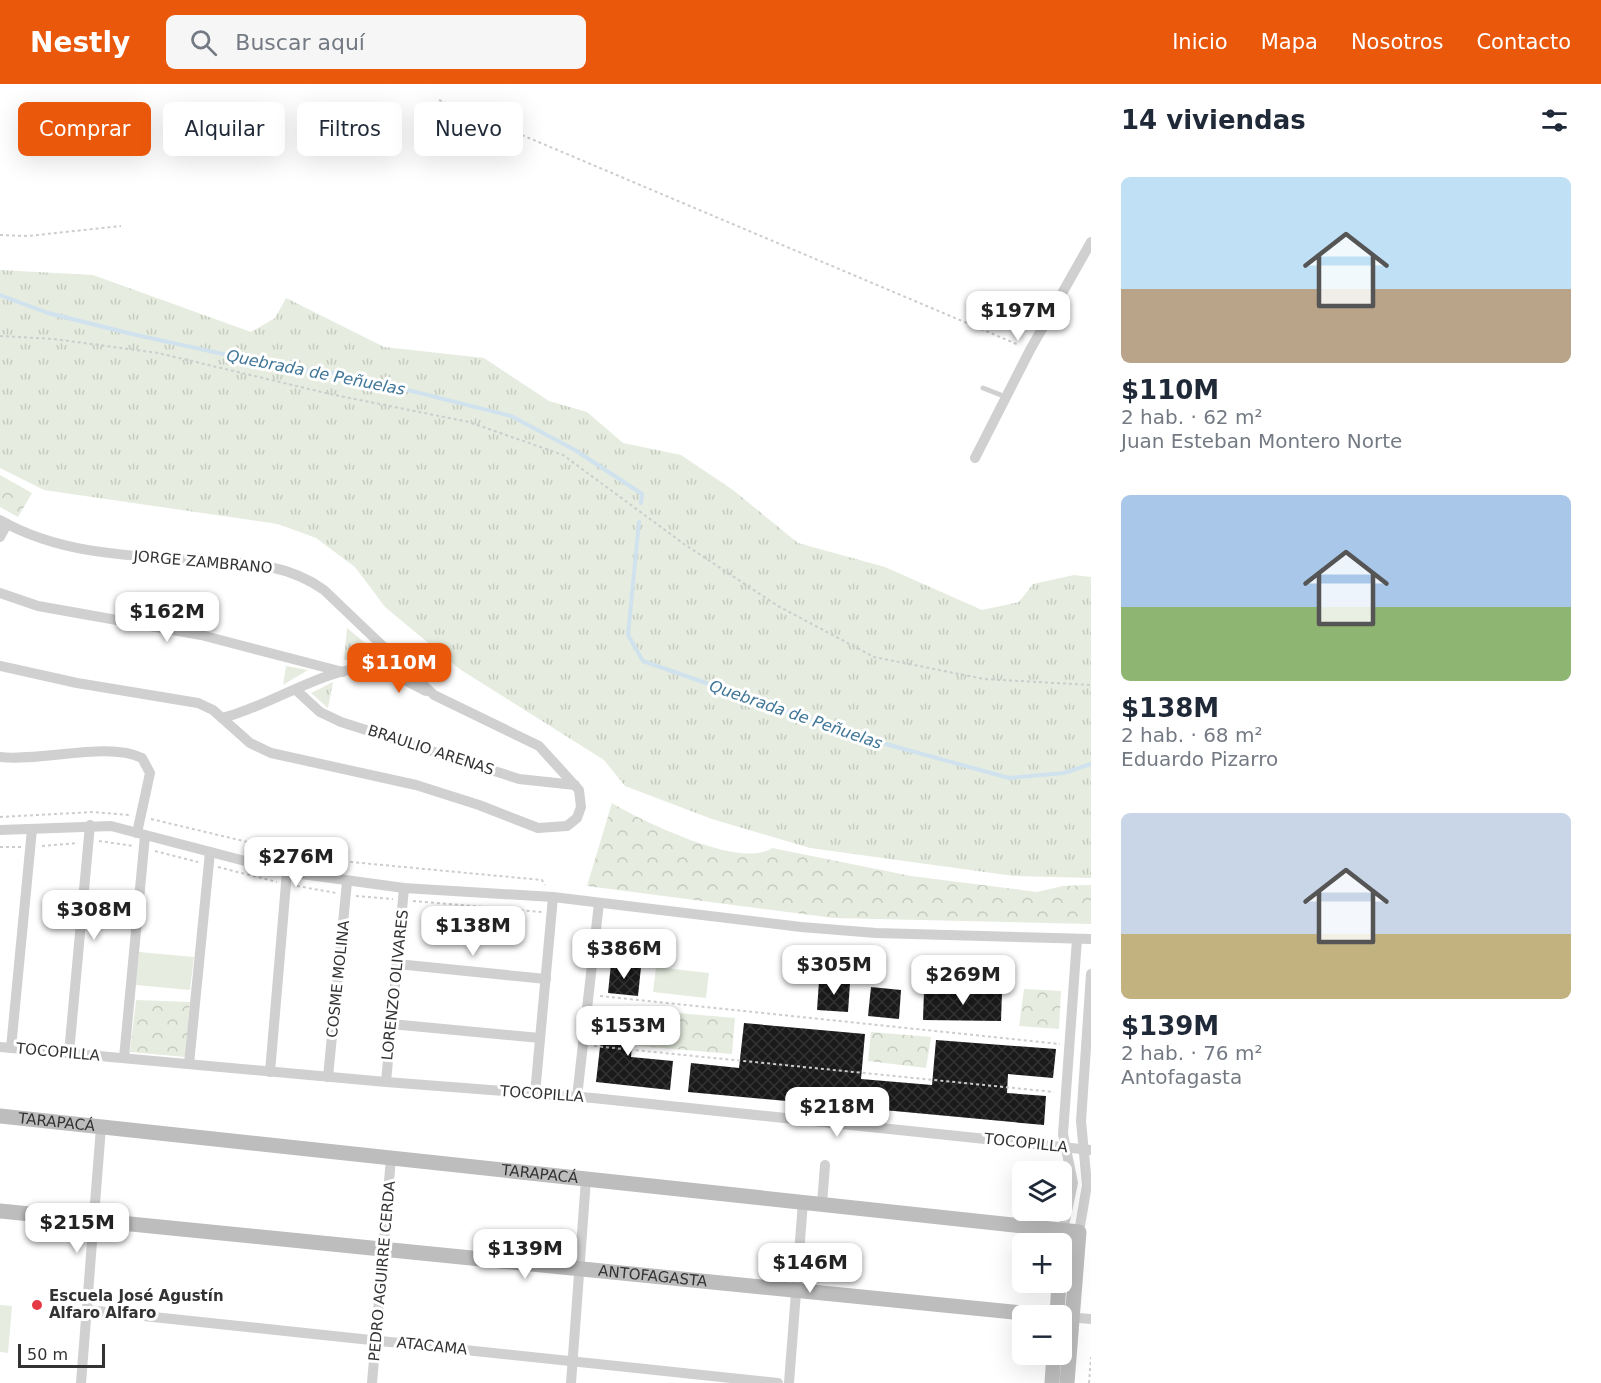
<!DOCTYPE html>
<html lang="es">
<meta charset="utf-8">
<style>
body{margin:0;font-family:"DejaVu Sans",sans-serif;background:#f6f6f7;color:#1f2937;height:100vh;display:flex;flex-direction:column;font-size:22px;white-space:nowrap}
*{box-sizing:border-box;margin:0}
p{font-size:20px;color:#747a83}
.icon{flex:none;width:33px;height:33px;fill:none;stroke:currentColor;stroke-width:2;stroke-linecap:round;stroke-linejoin:round}
.map{position:relative;flex:1;overflow:hidden}
.details{display:flex;flex-direction:column;background:#fff;width:510px}
.details>*{flex:none}
.banner{position:absolute;left:18px;top:18px;width:570px;height:54px;display:flex;gap:12px}
.fabs{position:absolute;left:1012px;top:1077px;display:grid;gap:12px}
.fabs a{display:grid;place-items:center;width:60px;height:60px;border-radius:9px;background:#fff;box-shadow:0 6px 24px #0002;font-size:30px}
.scale{position:absolute;left:18px;bottom:15px;width:87px;box-sizing:border-box;padding-left:6px;border:3px solid #333;border-top:0;font-size:16px;line-height:21px;white-space:nowrap;color:#333;-webkit-text-stroke:4px #fff;paint-order:stroke}
.price{position:absolute;translate:-50% -51px;padding:0 14px;border-radius:12px;background:#fff;color:#222;font-size:20px;line-height:39px;filter:drop-shadow(0 2px 3px #0008)}
.price::after{content:'';position:absolute;left:50%;top:36px;width:18px;height:14px;margin-left:-9px;background:inherit;clip-path:polygon(0 0,100% 0,50% 100%)}
.price.on{background:#ea580c;color:#fff}
ul{padding:0;list-style:none}
li{display:grid;align-content:center;gap:12px;height:318px;padding:0 30px}
li span{display:grid;place-items:center;height:186px;border-radius:9px;color:#555}
li>.icon{margin-inline-start:auto}
span .icon{width:108px;height:108px;fill:#fffc;stroke-width:1}
li b{font-size:26px}
h2{display:flex;justify-content:space-between;align-items:center;height:72px;padding:0 30px;font-size:26px}
.pill{padding:0 21px;border-radius:9px;background:#fff;box-shadow:0 6px 24px #0002;font-size:21px;line-height:54px}
.pill.on{background:#ea580c;color:#fff}
header{display:flex;align-items:center;gap:36px;box-sizing:border-box;height:84px;padding:0 30px;background:#ea580c;color:#fff}
header strong{font-size:28px}
nav{display:flex;gap:33px;margin-inline-start:auto;font-size:21px}
.search{width:420px;height:54px;background:#f6f6f7;display:flex;align-items:center;gap:15px;box-sizing:border-box;padding:0 21px;border-radius:9px;color:#747a83;font-size:22px}
main{display:flex;flex:1;min-height:0}
.map>svg:first-child{display:block}
</style>
<header>
<strong>Nestly</strong>
<div class="search"><svg class="icon" aria-label="search" viewBox="0 0 24 24"><circle cx="10" cy="10" r="6"/><path d="M15 15l6 6"/></svg>Buscar aquí</div>
<nav><a>Inicio</a><a>Mapa</a><a>Nosotros</a><a>Contacto</a></nav>
</header>
<main>
<div class="map">
<svg width="1091" height="1299" viewBox="0 0 1091 1299">
<defs>
<pattern id="grass-tufts" width="24" height="20" patternUnits="userSpaceOnUse" patternTransform="scale(1.5)"><rect width="24" height="20" fill="#e6ecdf"/><path d="M3 7l-1-3M5 7V3M7 7l1-3M15 17l-1-3M17 17v-4M19 17l1-3" fill="none" stroke="#c6cbc0"/></pattern>
<pattern id="park-crowns" width="20" height="18" patternUnits="userSpaceOnUse" patternTransform="scale(1.5)"><rect width="20" height="18" fill="#e6ecdf"/><path d="M2 6a3 3 0 1 1 6 0M12 15a3 3 0 1 1 6 0" fill="none" stroke="#c6cbc0"/></pattern>
<pattern id="building-cross-hatch" width="8" height="8" patternUnits="userSpaceOnUse" patternTransform="scale(1.5)"><rect width="8" height="8" fill="#1a1a1a"/><path d="M0 0l8 8M0 8l8-8" fill="none" stroke="#333"/></pattern>
</defs>
<rect width="100%" height="100%" fill="#fff"/>
<g fill="url(#grass-tufts)">
<path d="M0 186 93 191 251 248 275 234 286 214 384 263 484 274 549 317 587 328 623 359 681 371 733 406 798 459 885 483 982 526 1019 518 1033 500 1074 491 1091 493V794L1014 792 810 764 712 735 625 702 604 676 461 586 385 523 355 483 316 454 278 440 44 406 0 384Z"/>
<path d="M347 544 376 568 371 575 344 576Z"/>
<path d="M286 582 308 586 283 601Z"/>
<path d="M333 598 328 624 311 609Z"/>
</g>
<g fill="url(#park-crowns)">
<path d="M0 391 32 409 18 433 0 423Z"/>
<path d="M612 719C642 737 742 786 772 764L911 792 1037 808 1063 802 1091 801V840L834 834 587 802Z"/>
<path d="M1024 905 1061 907 1059 945 1019 942Z"/>
<path d="M136 916 190 918 185 973 130 968Z"/>
<path d="M643 926 735 934 732 970 639 962Z"/>
<path d="M871 948 931 953 926 984 868 977Z"/>
</g>
<g fill="#e6ecdf">
<path d="M139 868 194 873 190 906 136 901Z"/>
<path d="M656 883 709 889 706 914 653 908Z"/>
<path d="M0 1221 12 1222 8 1269 0 1268Z"/>
</g>
<g fill="none" stroke-linecap="round" stroke-linejoin="round">
<g stroke="#cfe2ee" stroke-width="4">
<path d="M0 211 48 229 132 250 291 285 344 290 511 332 575 366 642 410 641 419"/>
<path d="M639 438 628 551 643 577 857 652 1009 694 1064 689 1091 680"/>
</g>
</g>
<g fill="url(#building-cross-hatch)">
<path d="M611 880 641 883 638 912 608 909Z"/>
<path d="M819 897 850 899 848 928 817 926Z"/>
<path d="M871 903 901 906 899 935 868 932Z"/>
<path d="M924 907 1002 908 1001 937 923 936Z"/>
<path d="M604 928 635 931 631 973 673 977 670 1006 596 998Z"/>
<path d="M744 939 865 950 861 995 932 1001 936 956 1056 965 1053 994 1008 990 1007 1009 1046 1012 1044 1041 688 1008 691 979 739 984Z"/>
</g>
<g fill="none" stroke-linecap="round" stroke-linejoin="round">
<g stroke="#cdcdcd" stroke-width="2" stroke-dasharray="3 3" stroke-linecap="butt">
<path d="M439 16 1019 261"/>
<path d="M0 151 28 152 121 142"/>
<path d="M0 252 54 255 158 269 330 310 469 338 563 371 684 460 778 522 874 573 984 595 1091 601"/>
<path d="M0 733 93 728 130 731"/>
<path d="M151 735 319 775 542 796 545 801"/>
<path d="M99 757 134 762"/>
<path d="M42 762 78 759"/>
<path d="M0 763H21"/>
<path d="M155 767 198 778"/>
<path d="M218 783 277 798"/>
<path d="M297 802 336 809"/>
<path d="M356 812 393 815"/>
<path d="M413 817 542 828"/>
<path d="M600 912 1060 960"/>
<path d="M594 962 1054 1008"/>
<path d="M1089 1299 1091 1273"/>
</g>
<path stroke="#d0d0d0" stroke-width="5" d="M983 304 1006 313"/>
<g stroke="#d0d0d0" stroke-width="10">
<path d="M975 374 1030 266 1091 158"/>
<path d="M0 436C59 470 130 472 196 476 242 479 285 478 324 506L434 611 539 662 579 706 581 723 577 734 567 742 538 744 479 721 416 701 271 669 250 659 213 626 198 619 77 599 0 582"/>
<path d="M0 453 7 440"/>
<path d="M0 509 38 522 201 551 343 588"/>
<path d="M296 606 320 628 341 638 519 695 575 701"/>
<path d="M222 634C267 624 331 579 375 584 388 585 413 601 426 607"/>
<path d="M0 673C42 678 108 657 142 674L150 689 137 749"/>
<path d="M0 746 111 742 287 788 404 804 553 813 801 843 876 849 1091 855"/>
<path d="M397 880 546 895"/>
<path d="M391 940 540 954"/>
<path d="M0 963 386 998 593 1014 1091 1066"/>
<path d="M11 964 32 745"/>
<path d="M69 969 90 741"/>
<path d="M124 974 145 752"/>
<path d="M189 980 210 768"/>
<path d="M270 988 287 788"/>
<path d="M328 993 347 798"/>
<path d="M386 998 404 804"/>
<path d="M535 1010 553 813"/>
<path d="M577 1013 599 819"/>
<path d="M822 1120 825 1081"/>
<path d="M1063 1146 1073 1099 1063 1050 1077 855"/>
<path d="M1079 1148 1087 1101 1081 1037 1091 890"/>
<path d="M87 1226 778 1299"/>
<path d="M1067 1233 1091 1235"/>
<path d="M81 1299 101 1043"/>
<path d="M372 1299 391 1074"/>
<path d="M571 1299 586 1095"/>
<path d="M789 1299 803 1118"/>
</g>
<g stroke="#bdbdbd" stroke-width="15">
<path id="s1" d="M0 1032 1079 1148 1067 1299"/>
<path id="s2" d="M0 1127 1053 1232"/>
<path d="M1057 1232 1059 1198"/>
<path d="M1052 1299 1054 1270"/>
</g>
</g>
<circle fill="#e63946" stroke="#fff" stroke-width="2" cx="37" cy="1221" r="6"/>
<g text-anchor="middle" stroke-width="6" stroke-linejoin="round" paint-order="stroke">
<g font-size="15" fill="#333" stroke="#fff">
<text transform="translate(203 478) rotate(5)" y="5">JORGE ZAMBRANO</text>
<text transform="translate(431 666) rotate(18)" y="5">BRAULIO ARENAS</text>
<text transform="translate(338 895) rotate(-84)" y="5">COSME MOLINA</text>
<text transform="translate(395 901) rotate(-84)" y="5">LORENZO OLIVARES</text>
<text transform="translate(58 968) rotate(5)" y="5">TOCOPILLA</text>
<text transform="translate(542 1010) rotate(4)" y="5">TOCOPILLA</text>
<text dy="5" stroke="none"><textPath href="#s1" startOffset="57">TARAPACÁ</textPath></text>
<text transform="translate(1026 1059) rotate(6)" y="5">TOCOPILLA</text>
<text dy="5" stroke="none"><textPath href="#s1" startOffset="543">TARAPACÁ</textPath></text>
<text transform="translate(382 1187) rotate(-85)" y="5">PEDRO AGUIRRE CERDA</text>
<text dy="5" stroke="none"><textPath href="#s2" startOffset="656">ANTOFAGASTA</textPath></text>
<text transform="translate(432 1262) rotate(6)" y="5">ATACAMA</text>
</g>
<g font-size="15" font-weight="bold" fill="#333" stroke="#fff" text-anchor="start">
<text x="49" y="1217">Escuela José Agustín<tspan x="49" dy="17">Alfaro Alfaro</tspan></text>
</g>
<g font-size="16" font-style="italic" fill="#3f7597" stroke="#fff">
<text transform="translate(316 288) rotate(11)" y="6">Quebrada de Peñuelas</text>
<text transform="translate(796 630) rotate(19)" y="6">Quebrada de Peñuelas</text>
</g>
</g>
</svg>
<div class="fabs">
<a><svg class="icon" aria-label="layers" viewBox="0 0 24 24"><path d="M12 4l9 5-9 5-9-5zM3 14l9 5 9-5"/></svg></a>
<a>+</a>
<a>−</a>
</div>
<div class="scale">50 m</div>
<b class="price" style="left:1018px;top:258px">$197M</b>
<b class="price" style="left:167px;top:559px">$162M</b>
<b class="price on" style="left:399px;top:610px">$110M</b>
<b class="price" style="left:296px;top:804px">$276M</b>
<b class="price" style="left:94px;top:857px">$308M</b>
<b class="price" style="left:473px;top:873px">$138M</b>
<b class="price" style="left:624px;top:896px">$386M</b>
<b class="price" style="left:834px;top:912px">$305M</b>
<b class="price" style="left:963px;top:922px">$269M</b>
<b class="price" style="left:628px;top:973px">$153M</b>
<b class="price" style="left:837px;top:1054px">$218M</b>
<b class="price" style="left:77px;top:1170px">$215M</b>
<b class="price" style="left:525px;top:1196px">$139M</b>
<b class="price" style="left:810px;top:1210px">$146M</b>
<div class="banner">
<a class="pill on">Comprar</a>
<a class="pill">Alquilar</a>
<a class="pill">Filtros</a>
<a class="pill">Nuevo</a>
</div>
</div>
<section class="details">
<h2>14 viviendas<svg class="icon" aria-label="filters" viewBox="0 0 24 24"><path d="M4 7h16M4 17h16"/><circle cx="9" cy="7" r="2"/><circle cx="15" cy="17" r="2"/></svg></h2>
<ul>
<li><span style="background:linear-gradient(#bfe0f5 60%,#b9a48a 0)"><svg class="icon" aria-label="home" viewBox="0 0 24 24"><path d="M3 11l9-7 9 7M6 9v11h12V9"/></svg></span><div><b>$110M</b><p>2 hab. · 62 m²</p><p>Juan Esteban Montero Norte</p></div></li>
<li><span style="background:linear-gradient(#a9c7e8 60%,#8fb573 0)"><svg class="icon" aria-label="home" viewBox="0 0 24 24"><path d="M3 11l9-7 9 7M6 9v11h12V9"/></svg></span><div><b>$138M</b><p>2 hab. · 68 m²</p><p>Eduardo Pizarro</p></div></li>
<li><span style="background:linear-gradient(#c9d6e8 65%,#c2b280 0)"><svg class="icon" aria-label="home" viewBox="0 0 24 24"><path d="M3 11l9-7 9 7M6 9v11h12V9"/></svg></span><div><b>$139M</b><p>2 hab. · 76 m²</p><p>Antofagasta</p></div></li>
</ul>
</section>
</main>
